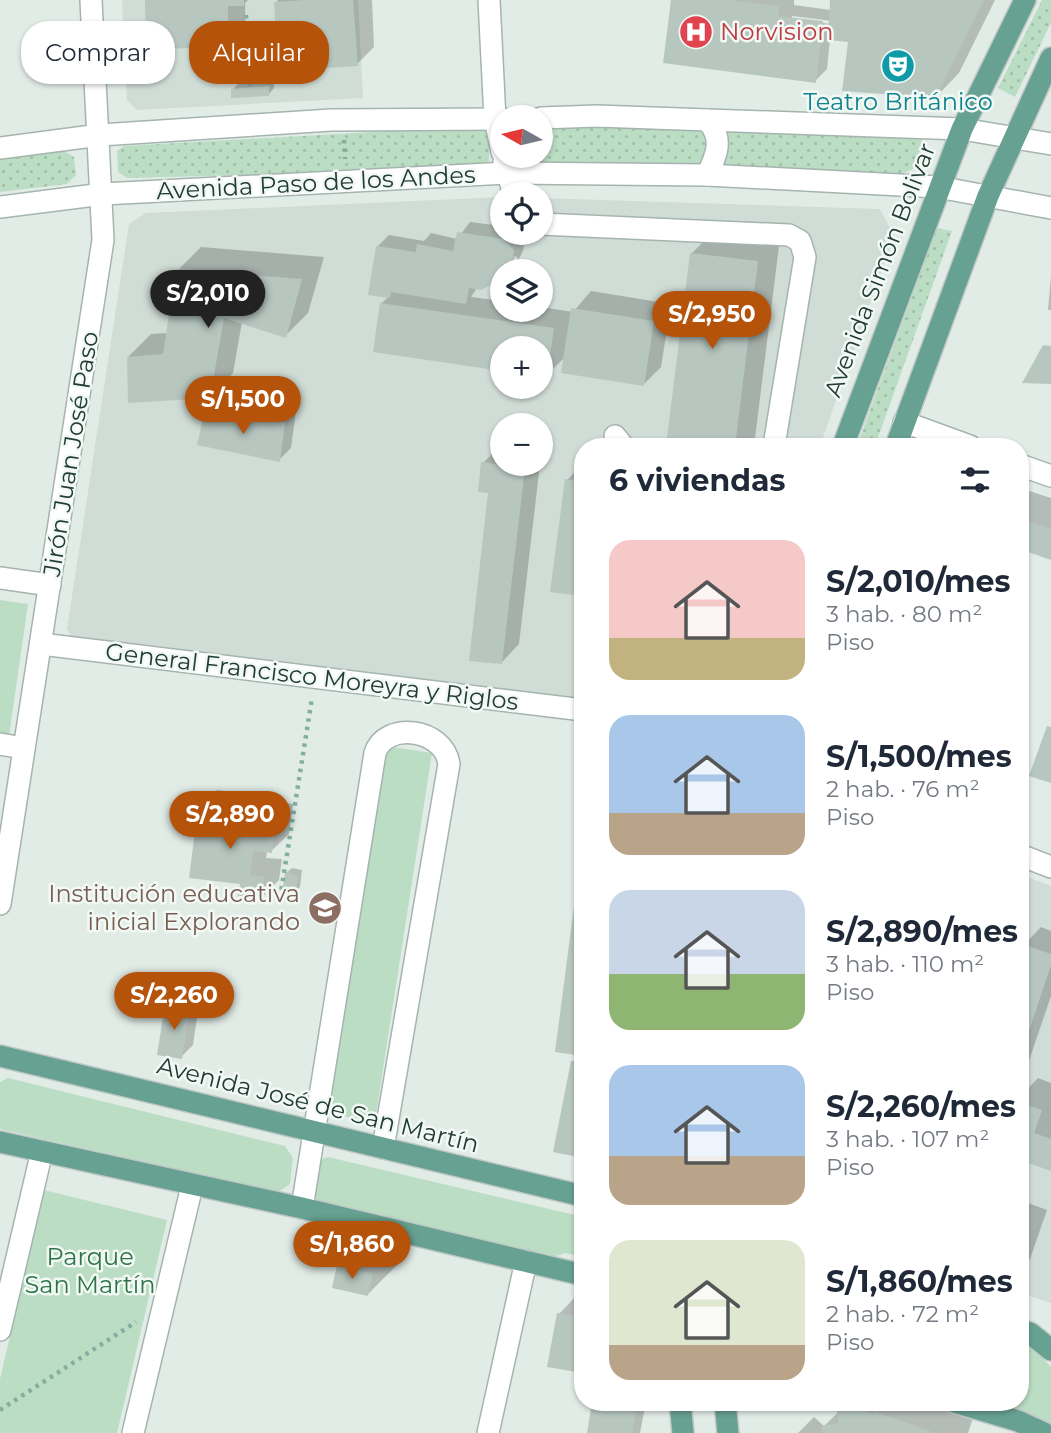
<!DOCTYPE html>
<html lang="es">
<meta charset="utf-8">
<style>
body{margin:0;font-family:Montserrat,sans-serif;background:#f2f2f3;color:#1f2937;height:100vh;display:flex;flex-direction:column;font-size:26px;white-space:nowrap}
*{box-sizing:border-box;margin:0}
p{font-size:23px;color:#747a83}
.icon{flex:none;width:38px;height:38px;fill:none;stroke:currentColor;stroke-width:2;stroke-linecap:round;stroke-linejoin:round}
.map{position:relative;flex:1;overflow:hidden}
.panel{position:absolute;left:574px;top:438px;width:455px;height:973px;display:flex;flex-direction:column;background:#fff;border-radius:28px;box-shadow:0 2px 5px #0004}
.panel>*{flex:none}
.guide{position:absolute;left:21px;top:21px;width:448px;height:63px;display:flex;gap:14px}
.needle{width:46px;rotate:278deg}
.tools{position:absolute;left:490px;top:105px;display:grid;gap:14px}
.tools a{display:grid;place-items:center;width:63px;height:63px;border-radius:50%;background:#fff;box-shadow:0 2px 5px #0004;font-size:35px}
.price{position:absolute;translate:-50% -60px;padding:0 16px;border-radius:24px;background:#b45309;color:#fff;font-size:23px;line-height:46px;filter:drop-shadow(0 2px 4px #0008)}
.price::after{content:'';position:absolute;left:50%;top:42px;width:21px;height:16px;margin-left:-10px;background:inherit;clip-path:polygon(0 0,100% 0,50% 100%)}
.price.on{background:#222;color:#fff}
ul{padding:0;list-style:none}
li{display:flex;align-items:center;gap:21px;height:175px;padding:0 35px}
li span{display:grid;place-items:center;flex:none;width:196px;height:140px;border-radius:21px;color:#555}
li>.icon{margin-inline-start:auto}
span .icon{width:84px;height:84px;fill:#fffc;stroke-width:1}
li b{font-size:30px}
h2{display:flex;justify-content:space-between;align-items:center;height:84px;padding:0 35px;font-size:30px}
.chip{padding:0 24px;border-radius:28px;background:#fff;box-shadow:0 2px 5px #0004;font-size:24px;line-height:63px}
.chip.on{background:#b45309;color:#fff}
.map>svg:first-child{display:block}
</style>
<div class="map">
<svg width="1051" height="1433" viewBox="0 0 1051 1433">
<defs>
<pattern id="garden-dots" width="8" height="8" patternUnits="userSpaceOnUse" patternTransform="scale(1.75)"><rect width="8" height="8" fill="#bbddc3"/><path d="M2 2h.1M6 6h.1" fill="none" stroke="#a0bfa8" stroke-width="1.8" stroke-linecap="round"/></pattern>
</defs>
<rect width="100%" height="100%" fill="#e2ece7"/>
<g fill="#d0dcd6" fill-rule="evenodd">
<path d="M122 0H358L363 98 137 110 127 100Z"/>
<path d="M502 197V233H541V198L880 209 894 236 820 446H583V710L79 648 67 629 129 224 146 213ZM502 271H541V310H502ZM502 348H541V387H502ZM502 425H541V464H502Z"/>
<path d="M1020 874 1051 886V1303L1020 1293Z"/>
</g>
<g fill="#bbddc3">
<path d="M0 600 28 604 9 736 0 734Z"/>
<path d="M386 746 432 753 375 1121 328 1114Z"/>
<path d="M8 1078 285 1146 293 1158 290 1184 278 1192 0 1129V1082Z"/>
<path d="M328 1157 583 1217V1257L565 1253 548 1259 317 1202 310 1192 315 1161Z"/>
<path d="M44 1190 167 1220 117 1433H0V1379Z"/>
<path d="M1020 1341 1030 1345 1051 1367V1428L983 1402H1020Z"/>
</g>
<g fill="url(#garden-dots)">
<path d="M1042 0H1051V23L1015 97 998 88Z"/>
<path d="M479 126 489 133V162L481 169 127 178 118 172 117 151 124 146Z"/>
<path d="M605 126 922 137V146L913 169 901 174 706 165 531 162 525 156H541V127Z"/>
<path d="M62 150 74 157 76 175 67 184 0 192V156Z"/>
<path d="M937 228 952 231 875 446H857Z"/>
</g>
<g fill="#0003" fill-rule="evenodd">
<path d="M147 0H248L245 3 246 47 228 64Z"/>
<path d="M278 0H372L374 47 357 64 276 3Z"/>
<path d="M673 0H794V5L831 10 832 0H995L959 73 936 97 850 40 830 39 827 69 815 81ZM792 16 832 21 831 24 792 19Z"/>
<path d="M274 82V88L269 94 232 90 238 84Z"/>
<path d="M470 222 502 226V233H520L525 238 523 251 516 264 512 267 518 258 515 256 508 271H502V277L477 288 471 297 502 301V310H541V307L573 312 591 291 671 304 661 367 643 385 566 356 547 375H541V348H502V369L375 350 381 304 389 296 377 247 389 235 424 241 431 233 457 239Z"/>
<path d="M715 230 780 238 754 446H668L692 253Z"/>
<path d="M201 247 324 257 308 313 285 336 242 322 233 373 209 397 128 357 151 334 168 333 178 270Z"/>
<path d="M1051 276V310H1048Z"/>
<path d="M218 403 296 411 291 448 279 460 206 414Z"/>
<path d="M500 446 502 464H540L519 644 502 662 490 492 483 463Z"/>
<path d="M583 464V594L567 480Z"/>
<path d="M1020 488 1051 498V558L1020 547Z"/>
<path d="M217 790 238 793 236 808 253 810 263 800 293 804 289 834 271 851H267L266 858 282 859 279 880 261 898 242 883 200 808Z"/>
<path d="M583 855V1156L572 1062 581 1054Z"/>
<path d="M292 868 302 870 300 887 294 893 286 873Z"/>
<path d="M1041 927 1051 931V996L1020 1087V955L1024 945Z"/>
<path d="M178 993 200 996 193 1045 181 1057 167 1005Z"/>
<path d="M1038 1078 1051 1083V1169L1020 1158V1097Z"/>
<path d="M1020 1200 1047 1210 1030 1259 1020 1269Z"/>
<path d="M370 1234 404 1242 400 1262 368 1294 338 1266Z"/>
<path d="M582 1290 583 1291V1372L559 1314Z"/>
<path d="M594 1402H646L640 1433H588Z"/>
<path d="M849 1402H934L974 1415 968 1433H798L814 1417 824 1426Z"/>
</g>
<g fill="#b7c7c0">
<path d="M145 0H244V6H228L229 66H202V48L146 49Z"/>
<path d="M304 0H353L358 66 278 71 274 2Z"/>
<path d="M671 0H729L779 6 778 16 823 21 816 83 663 63Z"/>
<path d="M830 0H984L936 98 842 91 848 42 828 40Z"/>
<path d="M269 86V96L231 98V89Z"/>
<path d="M457 232 503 239 514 250 512 264 508 271H502V279L481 290 469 288 466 304 391 292 390 298 368 295 376 246 416 252 417 244 453 251Z"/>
<path d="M690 253 758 261 735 446H666Z"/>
<path d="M176 269 302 279 286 338 224 318 210 398 128 403 127 357 163 354Z"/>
<path d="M380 303 554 328 547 377 541 376V348H502V371L373 352Z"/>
<path d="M571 308 654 321 644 386 561 373Z"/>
<path d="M1043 345 1051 346V384L1022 383Z"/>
<path d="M204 414 285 422 280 462 197 445Z"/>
<path d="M481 462 525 468 502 664 469 661 488 493 478 492Z"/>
<path d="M565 479 583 482V596L550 592Z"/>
<path d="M1020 518 1051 529V560L1020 549Z"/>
<path d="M1047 726 1051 727V783L1029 776Z"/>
<path d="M198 807 221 810 219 825 242 828 243 817 276 821 272 853 253 851 250 875 265 877 262 900 238 896 240 884 189 878Z"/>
<path d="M581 853H583V1056L555 1052Z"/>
<path d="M285 872 298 876 295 895H282Z"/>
<path d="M1022 944 1051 954V965L1021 1055Z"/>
<path d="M165 1004 190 1008 182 1059 157 1055Z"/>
<path d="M571 1061 583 1064V1158L553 1152Z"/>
<path d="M1020 1103 1042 1110 1034 1133 1051 1139V1171L1020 1160Z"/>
<path d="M337 1265 373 1274 368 1296 332 1288Z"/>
<path d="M557 1313 583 1317V1373L547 1367Z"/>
<path d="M592 1402H631L636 1411 632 1433H587Z"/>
<path d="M845 1405 875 1415V1412L935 1433H822V1426L839 1423 837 1411Z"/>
</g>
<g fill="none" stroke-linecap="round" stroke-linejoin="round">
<g stroke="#a5b4ae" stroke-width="24">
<g id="minor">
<path d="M489 0 495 119 502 152"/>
<path d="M541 118 597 116 962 129 1051 144"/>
<path d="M707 120C724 138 717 155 707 175"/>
<path d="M0 148 100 135 331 120 502 119"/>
<path d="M504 161 514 194"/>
<path d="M0 207 103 194 507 173 707 175 938 187 1051 208"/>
<path d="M541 224 789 235 800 241 805 257 774 446"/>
<path d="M904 422 970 446"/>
<path d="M615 436 623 446"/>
<path d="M1020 465 1051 476"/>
<path d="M0 578 50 585"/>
<path d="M41 644 583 710"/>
<path d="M0 744 24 748"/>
<path d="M1020 855 1051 867"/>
<path d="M0 904 103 240 91 0"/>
<path d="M302 1208 375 753C385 721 444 728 449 764L383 1148"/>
<path d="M0 1330 42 1151"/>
<path d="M133 1433 192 1186"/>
<path d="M488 1433 526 1261"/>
</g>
</g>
<g stroke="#c1c9c6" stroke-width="24">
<g id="major">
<path d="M843 446 962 129 1025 0"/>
<path d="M896 446 988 196 1051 58"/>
<path d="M0 1056 583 1196"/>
<path d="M0 1142 302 1208 583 1275"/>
<path d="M1020 1330 1030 1333 1051 1350"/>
<path d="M680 1402 683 1433"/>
<path d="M725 1402 728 1433"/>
<path d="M954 1402 1018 1421 1044 1433"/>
</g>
</g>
<g stroke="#83afa0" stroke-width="4.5" stroke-dasharray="3.5 5" stroke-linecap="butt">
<path d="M246 15 250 88"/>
<path d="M344 140 345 159"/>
<path d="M280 898 312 698"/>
<path d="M0 1410 136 1322"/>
</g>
<use href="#minor" stroke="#fff" stroke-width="21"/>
<use href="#major" stroke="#67a191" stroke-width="21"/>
</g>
<defs>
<g id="hospital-disc" transform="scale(1.75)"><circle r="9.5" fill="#e0444e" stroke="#f2f9f5"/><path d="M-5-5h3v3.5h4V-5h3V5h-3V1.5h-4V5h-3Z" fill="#fff"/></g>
<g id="theatre-disc" transform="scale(1.75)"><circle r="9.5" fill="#0f9aa8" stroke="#f2f9f5"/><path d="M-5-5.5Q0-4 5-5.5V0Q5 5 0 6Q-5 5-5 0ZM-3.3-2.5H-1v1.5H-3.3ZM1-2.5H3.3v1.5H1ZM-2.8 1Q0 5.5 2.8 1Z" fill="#fff"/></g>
<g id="school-disc" transform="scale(1.75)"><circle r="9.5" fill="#8d6e63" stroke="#f2f9f5"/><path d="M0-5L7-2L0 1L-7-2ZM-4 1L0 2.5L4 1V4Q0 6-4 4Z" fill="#fff"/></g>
</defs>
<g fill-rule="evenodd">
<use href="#hospital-disc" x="696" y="32"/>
<use href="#theatre-disc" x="898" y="66"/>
<use href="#school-disc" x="325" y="908"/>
</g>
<g text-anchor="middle" stroke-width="5" stroke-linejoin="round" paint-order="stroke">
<g font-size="24" fill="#be3a42" stroke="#f2f9f5" text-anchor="start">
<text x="720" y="40">Norvision</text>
</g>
<g font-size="24" fill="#0d838f" stroke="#f2f9f5">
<text x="898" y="110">Teatro Británico</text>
</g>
<g font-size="24" fill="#223d35" stroke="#f2f9f5">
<text transform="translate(316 183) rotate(-3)" y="8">Avenida Paso de los Andes</text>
<text transform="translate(880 270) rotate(-69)" y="8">Avenida Simón Bolivar</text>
<text transform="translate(71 454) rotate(-81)" y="8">Jirón Juan José Paso</text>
<text transform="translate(312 677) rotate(7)" y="8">General Francisco Moreyra y Riglos</text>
<text transform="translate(318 1105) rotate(14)" y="8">Avenida José de San Martín</text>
</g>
<g font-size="24" fill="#785e54" stroke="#f2f9f5" text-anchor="end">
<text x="300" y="902">Institución educativa<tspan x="300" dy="28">inicial Explorando</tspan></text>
</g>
<g font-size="24" fill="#2c7446" stroke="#f2f9f5">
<text x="90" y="1265">Parque<tspan x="90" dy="28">San Martín</tspan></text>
</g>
</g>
</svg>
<div class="tools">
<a><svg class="needle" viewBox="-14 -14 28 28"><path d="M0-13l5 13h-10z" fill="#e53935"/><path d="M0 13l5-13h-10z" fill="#747a83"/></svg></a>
<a><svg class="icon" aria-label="locate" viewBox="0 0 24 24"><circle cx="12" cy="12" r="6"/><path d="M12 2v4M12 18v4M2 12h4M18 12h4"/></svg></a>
<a><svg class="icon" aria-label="layers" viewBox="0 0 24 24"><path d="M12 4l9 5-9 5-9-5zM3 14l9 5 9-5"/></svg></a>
<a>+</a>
<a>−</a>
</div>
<b class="price on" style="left:208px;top:330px">S/2,010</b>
<b class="price" style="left:712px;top:351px">S/2,950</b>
<b class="price" style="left:243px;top:436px">S/1,500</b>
<b class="price" style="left:230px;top:851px">S/2,890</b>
<b class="price" style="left:174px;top:1032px">S/2,260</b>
<b class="price" style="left:352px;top:1281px">S/1,860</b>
<div class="guide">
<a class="chip">Comprar</a>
<a class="chip on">Alquilar</a>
</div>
<section class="panel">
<h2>6 viviendas<svg class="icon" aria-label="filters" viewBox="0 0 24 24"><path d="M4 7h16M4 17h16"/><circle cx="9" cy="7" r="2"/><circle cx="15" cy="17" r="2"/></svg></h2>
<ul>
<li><span style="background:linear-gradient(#f6c9c9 70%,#c2b280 0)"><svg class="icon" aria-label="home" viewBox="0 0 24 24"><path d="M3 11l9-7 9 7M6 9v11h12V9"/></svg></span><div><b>S/2,010/mes</b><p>3 hab. · 80 m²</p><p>Piso</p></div></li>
<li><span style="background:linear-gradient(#a9c7e8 70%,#b9a48a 0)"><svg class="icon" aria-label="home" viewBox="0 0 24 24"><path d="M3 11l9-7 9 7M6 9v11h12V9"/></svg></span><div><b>S/1,500/mes</b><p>2 hab. · 76 m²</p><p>Piso</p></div></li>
<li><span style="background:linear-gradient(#c9d6e8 60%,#8fb573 0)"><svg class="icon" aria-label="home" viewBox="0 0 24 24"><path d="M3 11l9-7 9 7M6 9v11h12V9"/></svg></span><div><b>S/2,890/mes</b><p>3 hab. · 110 m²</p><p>Piso</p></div></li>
<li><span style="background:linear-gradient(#a9c7e8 65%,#b9a48a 0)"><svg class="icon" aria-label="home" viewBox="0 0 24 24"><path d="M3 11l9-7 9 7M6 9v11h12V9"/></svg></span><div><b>S/2,260/mes</b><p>3 hab. · 107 m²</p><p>Piso</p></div></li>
<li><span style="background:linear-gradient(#dfe7d0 75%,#b9a48a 0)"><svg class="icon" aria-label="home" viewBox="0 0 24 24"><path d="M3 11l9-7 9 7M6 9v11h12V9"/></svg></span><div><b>S/1,860/mes</b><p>2 hab. · 72 m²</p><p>Piso</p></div></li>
</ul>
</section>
</div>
